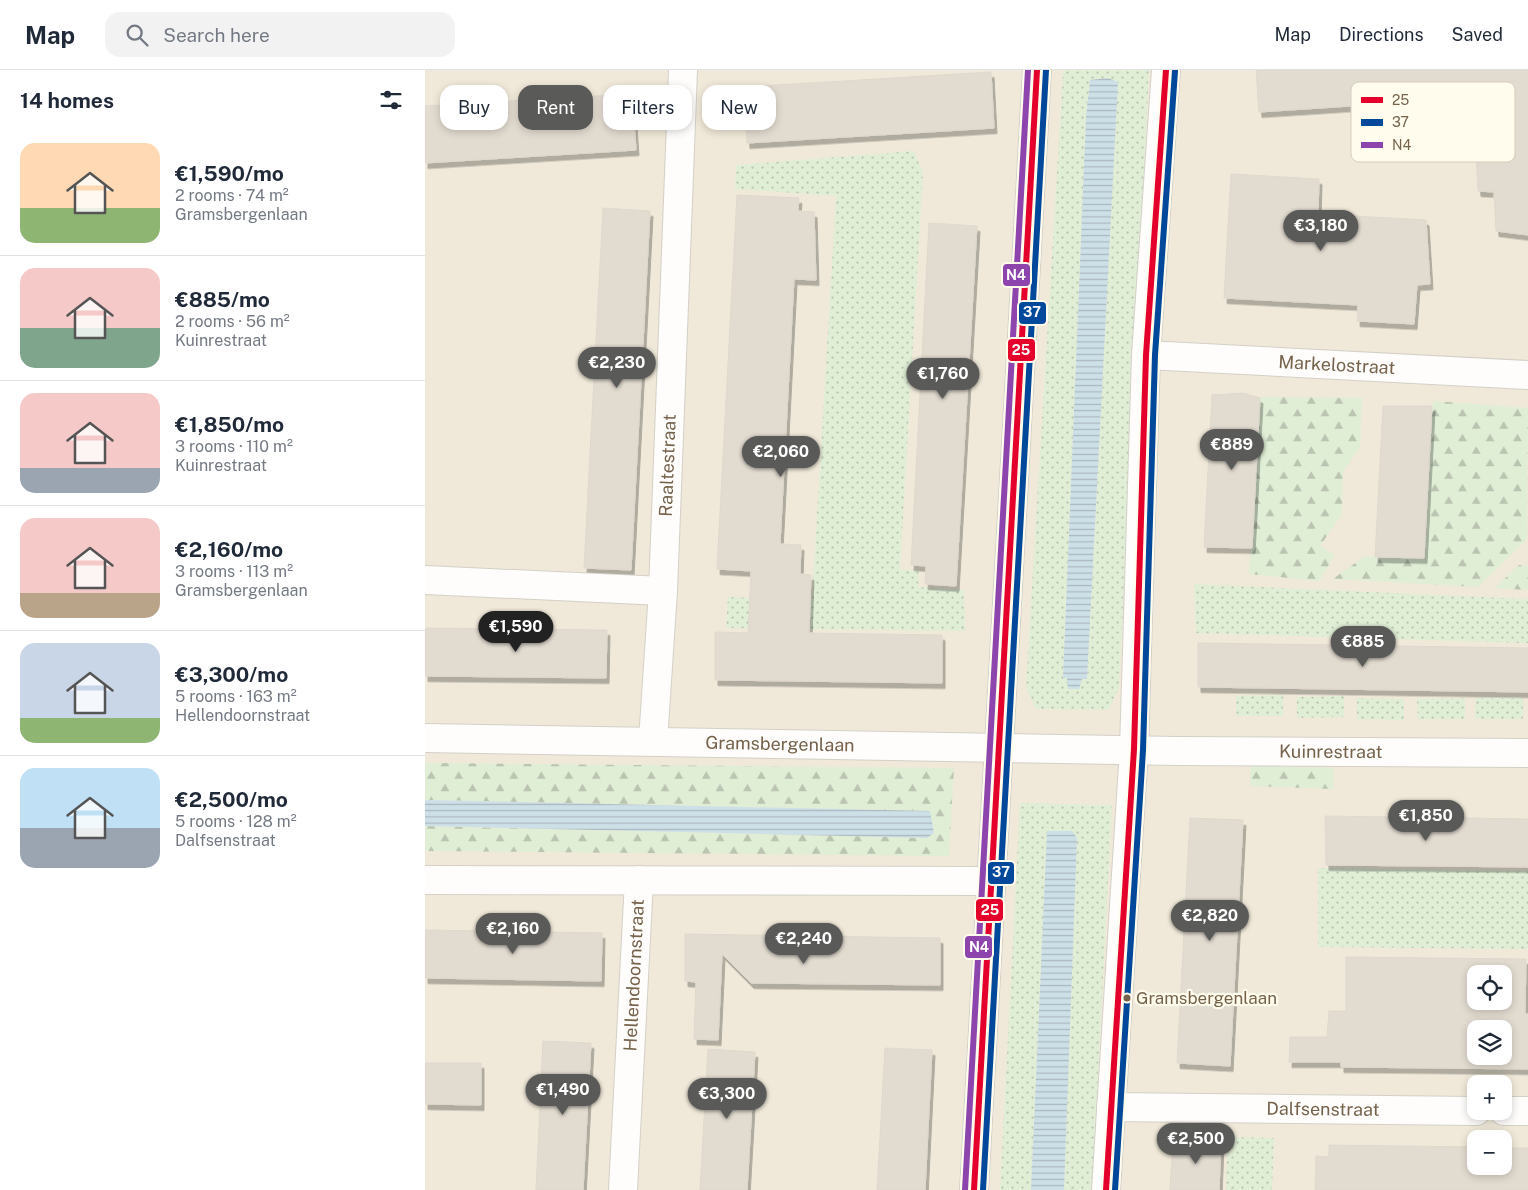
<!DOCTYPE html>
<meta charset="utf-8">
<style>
body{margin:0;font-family:"Public Sans",sans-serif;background:#f2f2f3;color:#1f2937;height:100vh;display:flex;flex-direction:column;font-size:19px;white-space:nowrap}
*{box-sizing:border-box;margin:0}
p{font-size:16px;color:#747a83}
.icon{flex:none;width:28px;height:28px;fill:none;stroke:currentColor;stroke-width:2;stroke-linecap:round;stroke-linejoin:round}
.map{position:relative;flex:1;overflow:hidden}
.sheet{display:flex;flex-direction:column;background:#fff;width:425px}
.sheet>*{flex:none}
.banner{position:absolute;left:15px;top:15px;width:475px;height:45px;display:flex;gap:10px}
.controls{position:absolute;left:1042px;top:895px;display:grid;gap:10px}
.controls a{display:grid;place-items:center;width:45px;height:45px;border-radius:10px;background:#fff;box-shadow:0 2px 8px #0003;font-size:25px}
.price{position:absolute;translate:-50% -42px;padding:0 11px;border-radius:18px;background:#5a5a59;color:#fff;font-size:16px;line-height:32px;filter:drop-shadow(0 1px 2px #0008)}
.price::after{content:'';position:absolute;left:50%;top:30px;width:15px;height:11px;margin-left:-8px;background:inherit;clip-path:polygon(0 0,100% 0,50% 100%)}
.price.active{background:#222;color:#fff}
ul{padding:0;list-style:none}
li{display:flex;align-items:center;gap:15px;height:125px;padding:0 20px}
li+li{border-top:1px solid #e0e1e3}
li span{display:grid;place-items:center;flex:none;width:140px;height:100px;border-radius:15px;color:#555}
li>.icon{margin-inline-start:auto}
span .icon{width:60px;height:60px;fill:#fffc;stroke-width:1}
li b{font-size:21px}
h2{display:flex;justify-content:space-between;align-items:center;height:60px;padding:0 20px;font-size:21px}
.pill{padding:0 18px;border-radius:15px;background:#fff;box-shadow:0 2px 8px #0003;font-size:18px;line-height:45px}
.pill.active{background:#5a5a59;color:#fff}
header{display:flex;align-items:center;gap:30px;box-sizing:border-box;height:70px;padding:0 25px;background:#fff;border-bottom:1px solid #e0e1e3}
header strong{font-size:24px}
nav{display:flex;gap:28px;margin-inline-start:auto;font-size:18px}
.search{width:350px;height:45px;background:#f2f2f3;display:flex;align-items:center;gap:12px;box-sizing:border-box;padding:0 18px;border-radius:15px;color:#747a83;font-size:19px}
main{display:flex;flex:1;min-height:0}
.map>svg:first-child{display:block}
</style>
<header>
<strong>Map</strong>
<div class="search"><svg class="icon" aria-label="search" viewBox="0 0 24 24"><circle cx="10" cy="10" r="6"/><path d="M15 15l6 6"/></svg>Search here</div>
<nav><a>Map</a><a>Directions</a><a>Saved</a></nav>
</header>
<main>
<section class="sheet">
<h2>14 homes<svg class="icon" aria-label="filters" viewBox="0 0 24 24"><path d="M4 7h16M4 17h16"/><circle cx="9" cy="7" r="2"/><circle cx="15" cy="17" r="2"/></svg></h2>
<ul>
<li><span style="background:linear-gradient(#ffd9b3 65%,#8fb573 0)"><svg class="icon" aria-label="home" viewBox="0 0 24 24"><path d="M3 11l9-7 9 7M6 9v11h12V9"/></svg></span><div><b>€1,590/mo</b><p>2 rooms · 74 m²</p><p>Gramsbergenlaan</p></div></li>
<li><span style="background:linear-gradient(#f6c9c9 60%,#7fa58c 0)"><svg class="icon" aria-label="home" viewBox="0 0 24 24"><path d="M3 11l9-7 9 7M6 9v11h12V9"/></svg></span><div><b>€885/mo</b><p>2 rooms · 56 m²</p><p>Kuinrestraat</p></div></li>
<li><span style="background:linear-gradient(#f6c9c9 75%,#9aa5b1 0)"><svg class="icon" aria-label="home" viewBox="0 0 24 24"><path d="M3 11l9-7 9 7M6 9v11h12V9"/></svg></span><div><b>€1,850/mo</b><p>3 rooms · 110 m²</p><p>Kuinrestraat</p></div></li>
<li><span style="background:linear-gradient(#f6c9c9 75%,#b9a48a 0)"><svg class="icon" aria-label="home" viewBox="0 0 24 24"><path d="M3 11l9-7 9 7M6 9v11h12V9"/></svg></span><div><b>€2,160/mo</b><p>3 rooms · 113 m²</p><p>Gramsbergenlaan</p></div></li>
<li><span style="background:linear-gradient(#c9d6e8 75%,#8fb573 0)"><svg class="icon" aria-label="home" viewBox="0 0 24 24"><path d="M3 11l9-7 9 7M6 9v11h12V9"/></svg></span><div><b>€3,300/mo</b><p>5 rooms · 163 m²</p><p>Hellendoornstraat</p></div></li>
<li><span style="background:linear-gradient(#bfe0f5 60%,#9aa5b1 0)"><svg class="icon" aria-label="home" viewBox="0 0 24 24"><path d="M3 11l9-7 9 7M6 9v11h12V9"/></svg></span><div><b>€2,500/mo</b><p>5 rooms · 128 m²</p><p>Dalfsenstraat</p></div></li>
</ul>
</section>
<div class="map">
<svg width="1103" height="1120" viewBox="0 0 1103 1120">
<defs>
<pattern id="grass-dots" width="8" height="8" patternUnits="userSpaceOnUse" patternTransform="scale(1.25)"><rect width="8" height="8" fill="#e0eed6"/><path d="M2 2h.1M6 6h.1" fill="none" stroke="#bac4b0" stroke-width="1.8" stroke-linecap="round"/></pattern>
<pattern id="forest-firs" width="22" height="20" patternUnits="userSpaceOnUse" patternTransform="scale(1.25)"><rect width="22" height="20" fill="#e0eed6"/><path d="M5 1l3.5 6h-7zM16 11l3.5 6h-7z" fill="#bac4b0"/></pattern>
<pattern id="water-rules" width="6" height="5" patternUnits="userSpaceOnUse" patternTransform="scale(1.25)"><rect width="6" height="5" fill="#cde0e8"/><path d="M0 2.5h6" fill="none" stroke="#abb9be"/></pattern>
<filter id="shadow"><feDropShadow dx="3" dy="5.5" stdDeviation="0" flood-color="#0004"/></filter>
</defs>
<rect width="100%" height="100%" fill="#f7f4eb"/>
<path fill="#f0e9d9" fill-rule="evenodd" d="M0 0H1103V1120H0ZM1051 904H1079V931H1051ZM1051 959H1079V986H1051ZM1051 1014H1079V1041H1051ZM1051 1069H1079V1096H1051Z"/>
<g fill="url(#grass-dots)" fill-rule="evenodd">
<path d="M641 0H724L694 618 683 640 611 639 601 617 638 2ZM683 8 693 12 662 609H657L654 619H644L642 607 638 608 661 47 665 10Z"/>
<path d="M489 81 498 102 475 499 494 501 493 517 539 520 540 561 301 558 303 527 387 530 411 126 310 119 311 95Z"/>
<path d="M769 514 1103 529V573L771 563Z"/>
<path d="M858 625V646H811V626Z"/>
<path d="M919 626V647L872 648V627Z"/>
<path d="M932 628 979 629V650L932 649Z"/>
<path d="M1040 628V649H993L992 629Z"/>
<path d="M1051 628H1098V649H1050Z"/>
<path d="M595 733 687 735 667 1120H639L652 768 622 762 606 1120H575Z"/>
<path d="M893 798 1103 801V879L893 877Z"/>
<path d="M803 1067 849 1068 847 1120H801Z"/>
</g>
<g fill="url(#forest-firs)">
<path d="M835 327 937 328 935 377 918 402 917 444 895 476 910 485 894 511 824 504Z"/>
<path d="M1008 331 1103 338 1102 469 1053 517 908 509 940 486 999 489Z"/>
<path d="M1094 495 1103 496V520L1070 518Z"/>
<path d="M0 693 529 698 524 786 0 781V756L502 768 509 763 505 741 0 730Z"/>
<path d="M825 696 909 698 908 719 825 716Z"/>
</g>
<g fill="url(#water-rules)">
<path d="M683 8 693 12 662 609H657L654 619H643L642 608H638L661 47 665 10Z"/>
<path d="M0 730 505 741 509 763 502 768 0 756Z"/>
<path d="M622 761H647L652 768 639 1120H606Z"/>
</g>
<g fill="#e2dbd0" stroke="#e0d8cd" fill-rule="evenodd" filter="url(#shadow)">
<path d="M831 0H1103V165L1071 161 1069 122 1053 121 1048 28 834 42Z"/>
<path d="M566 2 569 58 322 73 319 17Z"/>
<path d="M207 24 211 80 0 93V36Z"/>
<path d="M806 104 894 109 893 144 1001 150 1005 214 992 215 989 254 932 251 933 235 799 228Z"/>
<path d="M312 125 374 128 373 141 389 142 391 210 369 209 355 474 376 475 375 504 386 505 384 563 517 565V613L290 610V562L323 563 326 501 292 499Z"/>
<path d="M178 138 225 141 206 500 159 498Z"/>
<path d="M504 153 552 156 531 516 500 514 501 496 486 495Z"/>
<path d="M818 323 835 328 827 478 779 477 787 325Z"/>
<path d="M958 336H1007L999 488 950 487Z"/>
<path d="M0 558 182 560 181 608 0 606Z"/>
<path d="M773 573 1103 578V622L773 617Z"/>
<path d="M900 746 1103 749V797L901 795Z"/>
<path d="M765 748 818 750 805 996 752 993Z"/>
<path d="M0 860 177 863 176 911 0 908Z"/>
<path d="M260 864 515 868V915L326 913 297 884 293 970 269 969 271 912 260 911Z"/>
<path d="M921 887 1101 889 1100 944H1103V999L916 997V992H864L865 967H902L904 941H921ZM1051 904H1079V931H1051ZM1051 959H1079V986H1051Z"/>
<path d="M118 971 166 973 158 1120H111Z"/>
<path d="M460 978 507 980 500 1120H452Z"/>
<path d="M283 979 330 982 322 1120H275Z"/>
<path d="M0 993H56V1035L0 1034Z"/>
<path d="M748 1069 796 1071 794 1120H745Z"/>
<path d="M904 1075 1051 1077V1096H1079V1078H1103V1120H890L891 1086 904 1087Z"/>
</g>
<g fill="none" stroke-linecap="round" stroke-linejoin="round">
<g stroke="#d4d0c7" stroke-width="30">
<g id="minor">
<path id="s1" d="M721 285 1103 305"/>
<path d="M0 510 238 521"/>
<path id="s2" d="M0 668 752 681 1103 683"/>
<path id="s3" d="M228 671 238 521 258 0"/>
<path d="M0 810 567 811"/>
<path id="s4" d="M686 1037 1051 1041"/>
<path d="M1079 1041H1103"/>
<path id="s5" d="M198 1120 214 810"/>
<path d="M549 1120 612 0"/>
<path d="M681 1120 709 679 721 285 741 0"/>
</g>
</g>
<use href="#minor" stroke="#fefdfc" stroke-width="28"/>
<g stroke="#fffbed" stroke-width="10">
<g id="bus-1">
<path d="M549 1120 612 0"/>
<path d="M681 1120 709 679 721 285 741 0"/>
</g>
</g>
<g stroke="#fffbed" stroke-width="10">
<g id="bus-2">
<path d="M558 1120 621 0"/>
<path d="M690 1120 718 680 730 285 750 1"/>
</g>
</g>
<g stroke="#fffbed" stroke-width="10">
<path id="bus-3" d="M540 1120 603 0"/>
</g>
<use href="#bus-1" stroke="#e4002b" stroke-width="6"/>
<use href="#bus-2" stroke="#004899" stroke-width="6"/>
<use href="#bus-3" stroke="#8e44ad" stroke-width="6"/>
</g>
<circle fill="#76624b" stroke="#fffbed" stroke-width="2" cx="702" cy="928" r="4.5"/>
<g text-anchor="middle" stroke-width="4.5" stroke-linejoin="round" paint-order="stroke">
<g font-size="17" fill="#76624b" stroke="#fffbed" text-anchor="start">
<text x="711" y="934">Gramsbergenlaan</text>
</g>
<g font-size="18" fill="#76624b" stroke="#fffbed">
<text dy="6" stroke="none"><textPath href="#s1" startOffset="191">Markelostraat</textPath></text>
<text dy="6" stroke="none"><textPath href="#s3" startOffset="276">Raaltestraat</textPath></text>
<text dy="6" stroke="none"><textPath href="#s2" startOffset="355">Gramsbergenlaan</textPath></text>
<text dy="6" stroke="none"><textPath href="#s2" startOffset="906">Kuinrestraat</textPath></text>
<text dy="6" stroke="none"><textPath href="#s5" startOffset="215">Hellendoornstraat</textPath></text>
<text dy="6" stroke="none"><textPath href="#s4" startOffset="212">Dalfsenstraat</textPath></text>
</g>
</g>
<rect x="926" y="12" width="164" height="80" rx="8" fill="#fffbed" stroke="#d6cdbc" stroke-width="1"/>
<rect x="936" y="27" width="22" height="6" fill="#e4002b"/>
<rect x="936" y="49" width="22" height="7" fill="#004899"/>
<rect x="936" y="72" width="22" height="6" fill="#8e44ad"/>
<g font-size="14" fill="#76624b">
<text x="967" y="35">25</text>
<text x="967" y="57">37</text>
<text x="967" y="80">N4</text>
</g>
<g stroke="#fffbed" stroke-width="2">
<rect x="577" y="193" width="29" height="24" rx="5" fill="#8e44ad"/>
<rect x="593" y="231" width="29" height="24" rx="5" fill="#004899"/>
<rect x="582" y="268" width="29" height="24" rx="5" fill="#e4002b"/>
<rect x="562" y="791" width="28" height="24" rx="5" fill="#004899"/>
<rect x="550" y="828" width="29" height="24" rx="5" fill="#e4002b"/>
<rect x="539" y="865" width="29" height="24" rx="5" fill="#8e44ad"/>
</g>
<g font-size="14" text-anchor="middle" font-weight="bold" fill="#fff">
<text x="591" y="210">N4</text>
<text x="607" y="247">37</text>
<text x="596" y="285">25</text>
<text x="576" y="807">37</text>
<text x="565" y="845">25</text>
<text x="554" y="882">N4</text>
</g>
</svg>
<div class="controls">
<a><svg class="icon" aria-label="locate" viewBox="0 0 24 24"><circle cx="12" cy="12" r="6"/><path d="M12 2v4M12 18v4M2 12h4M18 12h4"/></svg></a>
<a><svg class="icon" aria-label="layers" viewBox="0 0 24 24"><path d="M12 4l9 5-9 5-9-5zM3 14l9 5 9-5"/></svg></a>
<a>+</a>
<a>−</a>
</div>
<b class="price" style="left:896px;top:182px">€3,180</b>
<b class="price" style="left:192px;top:319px">€2,230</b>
<b class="price" style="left:518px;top:330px">€1,760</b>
<b class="price" style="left:807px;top:401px">€889</b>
<b class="price" style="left:356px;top:408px">€2,060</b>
<b class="price active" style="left:91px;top:583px">€1,590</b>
<b class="price" style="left:938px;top:598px">€885</b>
<b class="price" style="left:1001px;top:772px">€1,850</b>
<b class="price" style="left:785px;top:872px">€2,820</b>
<b class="price" style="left:88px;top:885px">€2,160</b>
<b class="price" style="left:379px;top:895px">€2,240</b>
<b class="price" style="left:138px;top:1046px">€1,490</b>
<b class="price" style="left:302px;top:1050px">€3,300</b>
<b class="price" style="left:771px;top:1095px">€2,500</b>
<div class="banner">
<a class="pill">Buy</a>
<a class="pill active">Rent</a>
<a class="pill">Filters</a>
<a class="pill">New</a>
</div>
</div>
</main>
